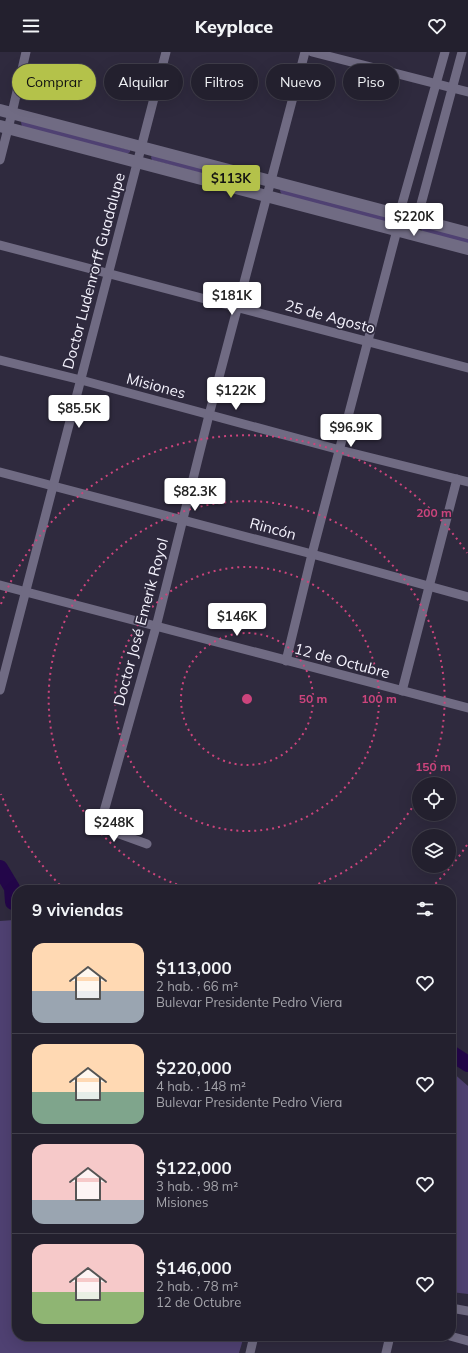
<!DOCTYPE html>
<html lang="es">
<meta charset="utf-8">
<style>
body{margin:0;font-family:Mulish,sans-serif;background:#2f2d3a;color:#f1f3f6;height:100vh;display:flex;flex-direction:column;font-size:15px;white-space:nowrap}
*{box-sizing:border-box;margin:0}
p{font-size:13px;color:#a3a3aa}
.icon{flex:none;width:22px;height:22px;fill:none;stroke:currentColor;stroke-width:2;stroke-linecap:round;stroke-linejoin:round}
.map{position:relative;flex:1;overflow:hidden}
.details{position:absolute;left:12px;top:833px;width:444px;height:456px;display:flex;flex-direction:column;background:#23202e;border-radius:16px;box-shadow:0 4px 16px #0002,0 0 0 1px #403e4a}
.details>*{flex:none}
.top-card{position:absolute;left:12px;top:12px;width:444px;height:36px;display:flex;gap:8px}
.buttons{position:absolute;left:412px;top:725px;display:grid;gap:8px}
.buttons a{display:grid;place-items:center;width:44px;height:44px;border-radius:50%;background:#23202e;box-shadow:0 4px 16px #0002,0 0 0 1px #403e4a;font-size:20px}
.price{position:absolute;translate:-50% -34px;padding:0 9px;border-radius:4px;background:#fff;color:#222;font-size:13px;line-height:26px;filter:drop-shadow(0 1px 2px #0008)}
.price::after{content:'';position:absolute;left:50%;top:24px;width:12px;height:9px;margin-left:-6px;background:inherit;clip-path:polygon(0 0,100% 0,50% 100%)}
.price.selected{background:#b4c24a;color:#111}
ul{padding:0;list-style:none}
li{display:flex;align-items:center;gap:12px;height:100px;padding:0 20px}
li+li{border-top:1px solid #403e4a}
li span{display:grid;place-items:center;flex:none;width:112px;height:80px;border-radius:12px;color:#555}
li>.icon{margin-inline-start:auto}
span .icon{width:48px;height:48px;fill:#fffc;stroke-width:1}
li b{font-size:17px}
h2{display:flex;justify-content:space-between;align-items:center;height:48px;padding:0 20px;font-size:17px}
.chip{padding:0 14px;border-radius:18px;background:#23202e;box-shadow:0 4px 16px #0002,0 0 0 1px #403e4a;font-size:14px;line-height:36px}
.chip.selected{background:#b4c24a;color:#111}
header{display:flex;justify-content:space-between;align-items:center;height:52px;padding:0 20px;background:#23202e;font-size:18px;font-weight:800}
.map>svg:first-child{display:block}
</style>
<header><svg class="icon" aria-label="menu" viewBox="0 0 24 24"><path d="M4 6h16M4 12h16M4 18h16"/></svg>Keyplace<svg class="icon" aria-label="heart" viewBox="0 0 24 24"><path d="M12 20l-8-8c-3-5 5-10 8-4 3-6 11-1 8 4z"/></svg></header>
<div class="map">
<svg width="468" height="1301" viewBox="0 0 468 1301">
<rect width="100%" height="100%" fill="#2f2a3e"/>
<g fill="#4f4172">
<path d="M22 69 130 98V100L127 102 22 75 21 70Z"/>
<path d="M152 103 260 131V134L256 136 152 108 151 105Z"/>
<path d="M281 136 390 165V168L386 170 282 143 280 139Z"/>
<path d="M422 173 468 184V192L422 180 421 176Z"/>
<path d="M14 868H17V1284H244L239 1301H0V869Z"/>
<path d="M451 1019 468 1034V1242L451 1240Z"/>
</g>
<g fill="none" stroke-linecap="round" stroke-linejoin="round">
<g stroke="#230649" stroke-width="16">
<path d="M0 816 12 836 13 850"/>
<path d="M451 1001 468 1012"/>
</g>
<g stroke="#706b83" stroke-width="9">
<path d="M312 0 468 40"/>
<path d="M0 108 12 61 26 0"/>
<path d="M398 178C408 178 412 175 417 167L462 0"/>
<path d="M0 193 468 316"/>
<path d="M0 308 81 328 340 398 468 430"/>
<path d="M0 420 312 502 468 545"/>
<path d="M0 533 468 656"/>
<path d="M286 609 312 502 397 178V170L445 0"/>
<path d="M0 638C56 426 110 213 166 0"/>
<path d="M402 639 457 427"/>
<path d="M147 792 103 776 101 770 156 575 209 363 305 0"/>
<path d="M451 1256 468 1259"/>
<path d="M450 1284 468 1289"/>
<path d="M250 1301 254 1284"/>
<path d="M386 1301 390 1284"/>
</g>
<g stroke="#706b83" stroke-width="12">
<path d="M0 58 468 181"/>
<path d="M0 74 468 197"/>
</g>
</g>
<g fill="none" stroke="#cc447c" stroke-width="2" stroke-dasharray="2 4">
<circle cx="247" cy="647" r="66"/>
<circle cx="247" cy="647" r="132"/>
<path d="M418 746A198 198 0 0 1 300 838M194 838A198 198 0 1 1 426 731"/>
<path d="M467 793A264 264 0 0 1 430 837M64 837A264 264 0 0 1 1 742M1 552A264 264 0 0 1 467 501"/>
</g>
<g text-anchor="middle" stroke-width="3.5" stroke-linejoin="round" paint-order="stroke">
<g font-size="15" fill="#f5f3fe" stroke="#2f2a3e">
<text transform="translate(94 219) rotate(-75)" y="5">Doctor Ludenrorff Guadalupe</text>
<text transform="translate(330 265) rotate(15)" y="5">25 de Agosto</text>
<text transform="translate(156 334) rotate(15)" y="5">Misiones</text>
<text transform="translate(273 477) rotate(15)" y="5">Rincón</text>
<text transform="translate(141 570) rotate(-75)" y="5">Doctor José Emerik Royol</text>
<text transform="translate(342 609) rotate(15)" y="5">12 de Octubre</text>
</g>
</g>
<circle cx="247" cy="647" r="6" fill="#cc447c" stroke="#2f2a3e" stroke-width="2"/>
<g font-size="12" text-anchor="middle" font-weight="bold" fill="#cc447c" stroke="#2f2a3e" stroke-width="3.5" stroke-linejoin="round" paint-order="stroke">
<text x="434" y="465">200 m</text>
<text x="313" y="651">50 m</text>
<text x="379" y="651">100 m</text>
<text x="433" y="719">150 m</text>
</g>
</svg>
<div class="buttons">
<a><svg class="icon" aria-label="locate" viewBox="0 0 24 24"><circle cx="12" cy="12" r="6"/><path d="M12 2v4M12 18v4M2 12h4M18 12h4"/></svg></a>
<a><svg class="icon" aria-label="layers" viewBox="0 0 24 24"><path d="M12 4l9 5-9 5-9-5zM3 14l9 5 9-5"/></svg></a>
</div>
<b class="price selected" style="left:231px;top:147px">$113K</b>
<b class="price" style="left:414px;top:185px">$220K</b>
<b class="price" style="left:232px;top:264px">$181K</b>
<b class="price" style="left:236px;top:359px">$122K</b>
<b class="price" style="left:79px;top:377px">$85.5K</b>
<b class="price" style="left:351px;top:396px">$96.9K</b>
<b class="price" style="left:195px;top:460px">$82.3K</b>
<b class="price" style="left:237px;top:585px">$146K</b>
<b class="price" style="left:114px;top:791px">$248K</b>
<div class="top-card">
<a class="chip selected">Comprar</a>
<a class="chip">Alquilar</a>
<a class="chip">Filtros</a>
<a class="chip">Nuevo</a>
<a class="chip">Piso</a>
</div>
<section class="details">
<h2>9 viviendas<svg class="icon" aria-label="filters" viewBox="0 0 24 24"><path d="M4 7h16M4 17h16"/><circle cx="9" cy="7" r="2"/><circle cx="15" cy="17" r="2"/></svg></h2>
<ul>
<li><span style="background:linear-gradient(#ffd9b3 60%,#9aa5b1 0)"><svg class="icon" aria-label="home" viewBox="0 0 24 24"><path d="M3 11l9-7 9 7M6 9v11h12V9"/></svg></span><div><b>$113,000</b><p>2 hab. · 66 m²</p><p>Bulevar Presidente Pedro Viera</p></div><svg class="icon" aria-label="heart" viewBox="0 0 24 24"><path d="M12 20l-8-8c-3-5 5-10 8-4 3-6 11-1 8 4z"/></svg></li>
<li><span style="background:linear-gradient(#ffd9b3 60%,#7fa58c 0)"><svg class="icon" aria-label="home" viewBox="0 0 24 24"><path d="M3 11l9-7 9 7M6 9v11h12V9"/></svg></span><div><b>$220,000</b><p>4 hab. · 148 m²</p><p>Bulevar Presidente Pedro Viera</p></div><svg class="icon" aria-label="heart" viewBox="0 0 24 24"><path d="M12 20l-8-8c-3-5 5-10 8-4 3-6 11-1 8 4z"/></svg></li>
<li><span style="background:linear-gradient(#f6c9c9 70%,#9aa5b1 0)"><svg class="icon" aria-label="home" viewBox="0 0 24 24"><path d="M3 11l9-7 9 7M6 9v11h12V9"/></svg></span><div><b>$122,000</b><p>3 hab. · 98 m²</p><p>Misiones</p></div><svg class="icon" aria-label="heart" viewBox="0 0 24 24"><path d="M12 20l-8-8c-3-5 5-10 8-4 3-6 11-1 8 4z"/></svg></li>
<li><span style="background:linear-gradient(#f6c9c9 60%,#8fb573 0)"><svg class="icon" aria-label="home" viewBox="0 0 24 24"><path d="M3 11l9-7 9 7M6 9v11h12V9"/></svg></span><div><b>$146,000</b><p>2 hab. · 78 m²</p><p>12 de Octubre</p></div><svg class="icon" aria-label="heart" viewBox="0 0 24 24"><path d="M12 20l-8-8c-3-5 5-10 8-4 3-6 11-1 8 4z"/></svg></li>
</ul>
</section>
</div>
